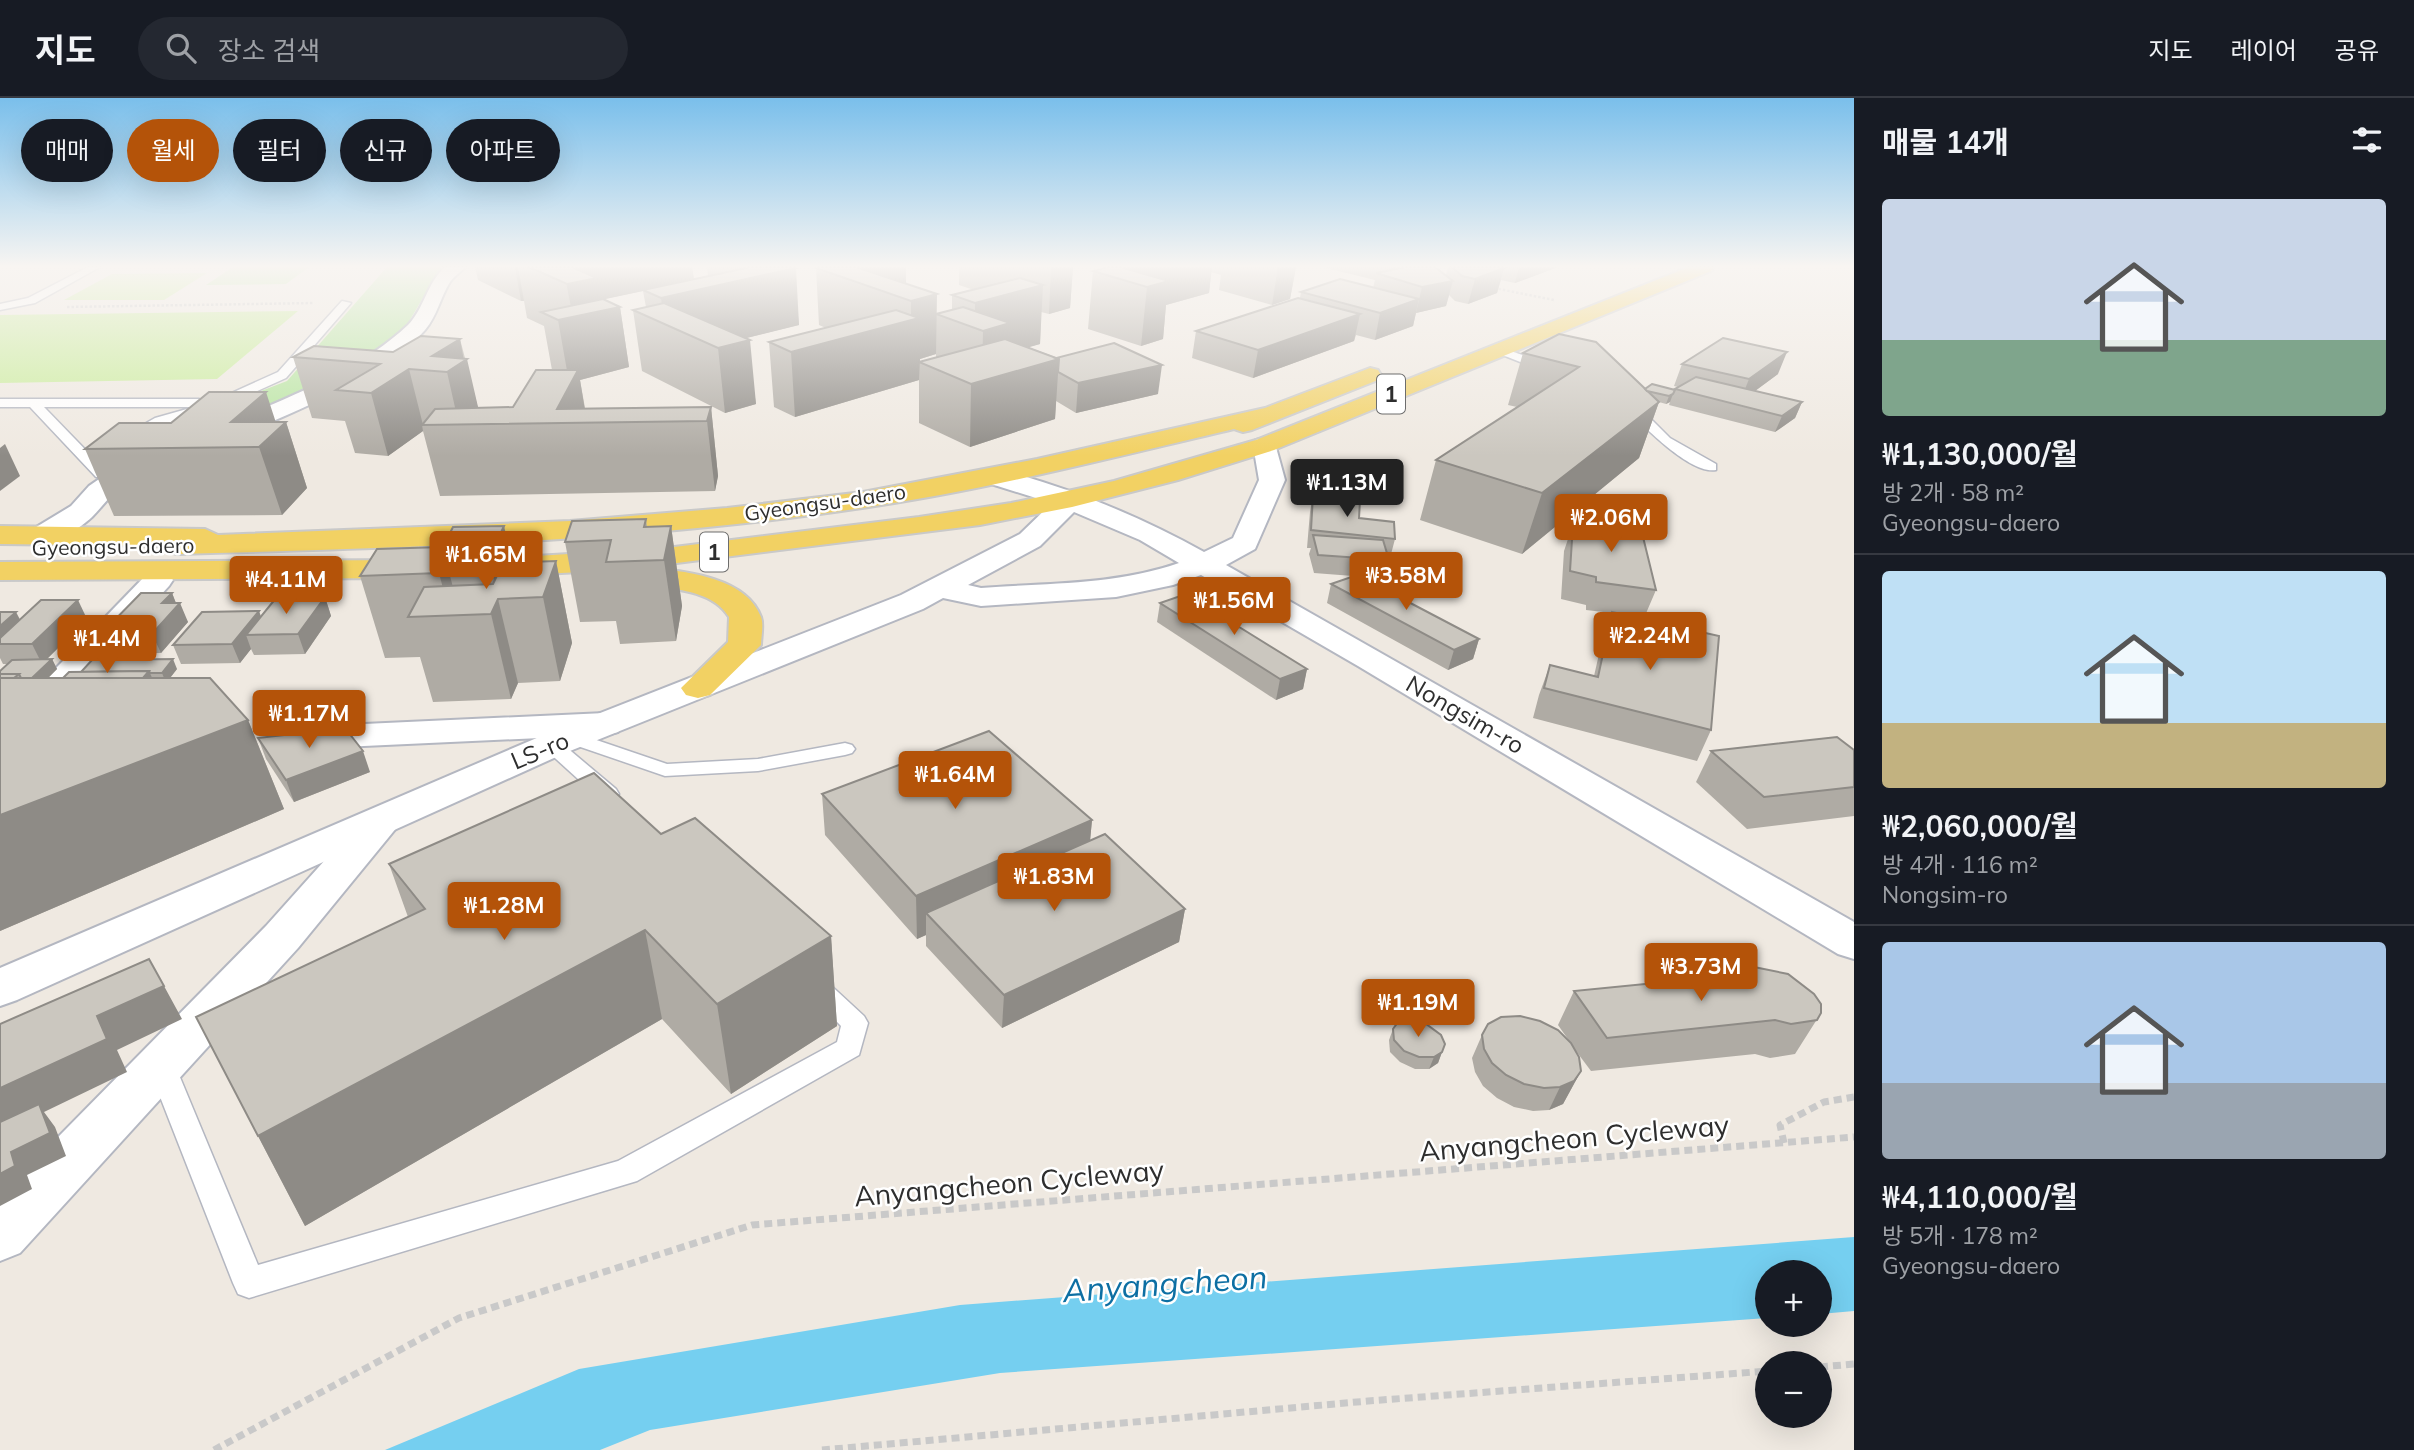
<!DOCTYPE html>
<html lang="ko">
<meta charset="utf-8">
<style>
body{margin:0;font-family:Mulish,"Noto Sans KR",sans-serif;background:#242831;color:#f1f3f6;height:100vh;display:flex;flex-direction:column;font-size:26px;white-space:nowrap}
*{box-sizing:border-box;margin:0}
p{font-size:23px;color:#9ea1a6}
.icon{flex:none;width:38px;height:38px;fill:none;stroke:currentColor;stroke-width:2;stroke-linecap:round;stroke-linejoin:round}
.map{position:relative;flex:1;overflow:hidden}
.panel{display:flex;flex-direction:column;background:#171b24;width:560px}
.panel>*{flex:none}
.top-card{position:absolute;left:21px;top:21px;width:665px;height:63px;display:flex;gap:14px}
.controls{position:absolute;left:1755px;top:1162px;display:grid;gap:14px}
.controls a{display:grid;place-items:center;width:77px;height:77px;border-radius:50%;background:#171b24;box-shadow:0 7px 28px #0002;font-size:35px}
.price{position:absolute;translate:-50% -60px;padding:0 16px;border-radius:7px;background:#b45309;color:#fff;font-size:23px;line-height:46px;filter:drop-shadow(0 2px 4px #0008)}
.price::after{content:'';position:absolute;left:50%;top:42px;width:21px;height:16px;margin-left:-10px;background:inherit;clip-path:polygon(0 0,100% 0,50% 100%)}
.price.selected{background:#222;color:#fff}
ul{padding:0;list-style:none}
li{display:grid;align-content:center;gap:14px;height:371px;padding:0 28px}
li+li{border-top:2px solid #363941}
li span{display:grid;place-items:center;height:217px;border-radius:7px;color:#555}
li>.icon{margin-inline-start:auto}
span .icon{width:126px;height:126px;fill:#fffc;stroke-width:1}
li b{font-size:30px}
h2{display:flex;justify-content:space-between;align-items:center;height:84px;padding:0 28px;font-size:30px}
.chip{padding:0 24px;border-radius:32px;background:#171b24;box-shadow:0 7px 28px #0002;font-size:24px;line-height:63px}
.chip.selected{background:#b45309;color:#fff}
header{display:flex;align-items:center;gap:42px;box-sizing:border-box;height:98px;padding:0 35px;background:#171b24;border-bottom:2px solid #363941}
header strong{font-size:33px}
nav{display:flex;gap:38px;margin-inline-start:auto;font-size:24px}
.search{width:490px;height:63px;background:#242831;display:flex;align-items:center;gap:18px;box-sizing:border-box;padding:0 24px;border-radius:38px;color:#9ea1a6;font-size:26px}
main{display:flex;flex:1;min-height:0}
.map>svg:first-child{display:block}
</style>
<header>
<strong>지도</strong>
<div class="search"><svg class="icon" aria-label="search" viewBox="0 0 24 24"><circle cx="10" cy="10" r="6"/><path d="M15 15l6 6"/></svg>장소 검색</div>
<nav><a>지도</a><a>레이어</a><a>공유</a></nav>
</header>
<main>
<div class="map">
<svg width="1854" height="1352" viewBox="0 0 1854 1352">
<rect width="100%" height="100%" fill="#efe9e1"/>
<g fill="#b6e59e">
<path d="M233 169H309L286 186 206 187Z"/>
<path d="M387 169H441L404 232 340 275 205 340 149 336 287 283Z"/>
</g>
<g fill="#c9ec9a">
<path d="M207 175 164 202H64L112 176Z"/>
<path d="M298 213 217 281 0 285V217Z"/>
</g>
<path fill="#75cff0" d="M1854 1139V1213L1820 1216V1174H1768L1767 1220 1000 1275 650 1332 600 1352H385L579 1271 960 1207Z"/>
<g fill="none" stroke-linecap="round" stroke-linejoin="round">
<g stroke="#b4b7c1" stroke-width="3">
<g id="service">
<path d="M88 169H100L35 205 0 212V206L28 200Z"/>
<path d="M342 203 351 205 286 280 224 308 165 326 134 340 127 336 155 320 194 309H44L106 373V379H96L30 309H0V301H199L205 305 216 302 278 274Z"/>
<path d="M1499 249 1551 267 1553 270 1543 273 1495 254V250Z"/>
<path d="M1630 303 1634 304 1670 340 1716 366V372C1691 377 1642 327 1626 310V304Z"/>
<path d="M570 633 667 666 758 661 845 645 852 647 855 651 852 655 845 657 758 673 665 678 563 643 560 639 563 635Z"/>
<path d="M552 641 559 643 616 691 619 696 616 701H600L545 651 542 647 545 643Z"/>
<path d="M816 879 825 882 864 918 868 925 859 957 637 1083 249 1200 238 1196 233 1185 148 968 152 960 162 957 172 960 258 1167 618 1063 837 944 841 928 803 889 807 882Z"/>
</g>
</g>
<g stroke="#b4b7c1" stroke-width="4">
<g id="minor">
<path d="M445 169H465C460 175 454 178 450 184 440 200 437 218 425 232 384 280 289 315 233 341L224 343 215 341 212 336 215 331C280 302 356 276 408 227 424 211 427 185 445 169Z"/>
<path d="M150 361 159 364 163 369C155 381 136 382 124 388 110 396 103 408 92 419 78 432 52 448 33 443L29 437 33 431 71 408 89 388 105 377Z"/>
<path d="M158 473 169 476 173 482 169 488 13 658 0 661V628L147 476Z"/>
<path d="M605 615 618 618 623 626 618 634 605 637 299 651 286 648 280 640 286 632 299 629Z"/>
<path d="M382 710 396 714 402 723 298 850 20 1155 0 1163V1098L266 828 368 714Z"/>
</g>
</g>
<g stroke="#b4b7c1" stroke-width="4">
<path id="tertiary" d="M1265 340 1274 342 1285 382 1255 451 1226 467 1854 824V861L1838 856 1358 568 1201 477 1173 487 1116 499 981 508 943 500 923 511 565 655 17 902 0 908V870L539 639 901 497 1020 436 1052 405 988 385 984 379 988 373 997 371C1069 389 1139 418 1204 454L1233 440 1259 382 1253 347 1256 342ZM1074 414 1140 442 1179 465C1116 487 1047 485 981 490L968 487 1040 448Z"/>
</g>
<g stroke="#c9c9c9" stroke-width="4">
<g id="primary">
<path d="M1689 169H1714L1711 173 1274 352 1178 382 1072 409 980 427 645 469C681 473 746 478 761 519 764 527 761 539 761 547L710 597 698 600 686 597 681 590 728 544 729 519C708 485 653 492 619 483L615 477 619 472 505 478 494 475 490 469 494 463 505 460 666 450 919 419 1011 405 1114 383 1256 342Z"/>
<path d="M1370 270 1378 272 1381 277 1378 282 1252 332 1243 334 1234 331C1110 360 987 392 862 410 635 444 405 450 177 456L167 453 163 448 0 446V428L205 431 218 437 570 423 727 410 863 394 1037 361 1265 310Z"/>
<path d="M417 462 428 465 432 471 428 477 417 480 0 482V464Z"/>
</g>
</g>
<g stroke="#c9c9c9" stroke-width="2.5" stroke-dasharray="2.5 2" stroke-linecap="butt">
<path d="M1494 190 1554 202"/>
<path d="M67 209 314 205"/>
</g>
<g stroke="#c9c9c9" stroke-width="7" stroke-dasharray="8 5" stroke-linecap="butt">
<path d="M1784 1045 1780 1027 1824 1004 1854 999"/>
<path d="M1820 1269 1854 1266"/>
<path d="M214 1352 459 1220 752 1127 1854 1039"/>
<path d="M822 1352 1368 1303 1768 1273"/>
</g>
<use href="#service" fill="#fff" fill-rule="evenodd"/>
<use href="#minor" fill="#fff" fill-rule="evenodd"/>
<use href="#tertiary" fill="#fff" fill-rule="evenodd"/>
<use href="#primary" fill="#f2d163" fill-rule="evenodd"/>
</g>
<g fill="#afaba4" fill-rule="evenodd">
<path d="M475 169H692L694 181 708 178 707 169H793L799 227 746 240 756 306 725 315 642 273 633 212 646 209 643 193 604 201 620 209 629 269 580 282 585 310 711 309 718 378 715 393 440 398 423 333 388 358 355 355 345 323 312 320 293 259 393 254 460 241 478 310 513 309 552 272 544 228 527 220 524 203H521L478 182Z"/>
<path d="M821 169H906V186L937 216 952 212V197L974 192 959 187V169H1073L1070 210 1049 216 1041 214 1040 246 1028 249 1158 296 1076 315 1056 303 1055 321 970 349 919 325V282L795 319 774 309 769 244 826 230 819 227 816 170ZM936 256V260L920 264V261Z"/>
<path d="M1102 169H1296L1290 201 1272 207 1219 192 1221 177 1211 174 1209 195 1166 207 1163 241 1141 248 1088 231 1093 173 1102 171Z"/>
<path d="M1322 169H1435L1446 177 1448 169H1558L1515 185 1501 182 1497 195 1468 206 1455 203 1449 197 1446 208 1416 215 1413 228 1375 242 1356 237 1354 243 1253 280 1192 260 1196 233 1300 200 1301 194 1373 190 1375 182Z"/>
<path d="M1559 236 1645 291 1675 292 1678 289 1674 288 1682 266 1778 276 1755 293 1802 304 1795 320 1775 334 1669 307 1670 304 1666 306 1659 304 1639 360 1522 456 1420 422 1436 362 1517 309 1508 307 1523 255Z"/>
<path d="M276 324H286L307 390 282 417 114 418 85 351Z"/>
<path d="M1313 397 1359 420 1395 441 1390 460H1389V462L1385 480 1360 478 1479 541 1473 561 1448 572 1327 505 1331 486 1353 478 1314 475 1309 456 1311 450H1307L1310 414Z"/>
<path d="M1583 419 1656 492 1644 520 1628 518 1711 632 1697 663 1533 620 1539 597 1550 567 1594 578 1602 543 1612 515 1586 512V507L1561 501 1564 453 1573 426H1580Z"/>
<path d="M646 421 647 429 671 428 682 508 676 543 620 546 616 523 580 524 565 444Z"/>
<path d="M443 449 513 464 556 463 572 545 560 583 518 585 511 601 433 604 420 559 385 560 360 478Z"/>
<path d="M172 495 176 505 188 524 161 555 109 556 100 537Z"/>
<path d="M325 499 331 518 305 556 254 557 251 551 240 565 181 566 173 547Z"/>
<path d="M1160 505 1307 571 1303 591 1276 602 1157 524Z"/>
<path d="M0 514 20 522 87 521 47 561H52L57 571 48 580H63L177 571 170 580 248 622 284 711 0 833V573L7 566H3L0 560Z"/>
<path d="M258 640 370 674 294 704 266 661Z"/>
<path d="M1854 652V718L1747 731 1696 684 1711 653Z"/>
<path d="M822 696 1092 722 1090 743 1185 811 1179 844 1002 930 926 848V837L917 841 825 737Z"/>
<path d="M661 736 831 838 837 928 731 996 662 921 305 1128 196 919 408 819 389 766Z"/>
<path d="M1574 893 1821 915 1795 956 1770 960 1755 956 1591 973 1573 949 1581 973 1563 1006 1549 1012 1533 1013 1514 1009 1497 1000 1483 988 1475 974 1472 960 1482 937 1570 944 1558 927Z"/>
<path d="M1393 931 1445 946 1438 965 1429 971H1415L1400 964 1390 954 1389 942Z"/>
</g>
<g fill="#8e8b86">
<path d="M515 169H518L524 203H521Z"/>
<path d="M563 169H692L694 182 601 202 620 209 629 269 580 282 587 325 557 311 569 284 558 222 573 219Z"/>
<path d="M840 169H906V200Z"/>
<path d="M1051 169H1073L1070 210 1049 216Z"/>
<path d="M1126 169H1212L1209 195 1166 207 1163 241 1141 248 1147 189 1125 183Z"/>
<path d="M1278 169H1296L1290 201 1272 207Z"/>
<path d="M1391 169H1406L1389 179Z"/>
<path d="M1519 169H1558L1515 185Z"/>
<path d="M796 170 799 227 714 248 664 226 661 200Z"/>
<path d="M1504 170 1497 195 1468 206 1475 181Z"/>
<path d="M1453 183 1446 208 1416 215 1422 189Z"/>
<path d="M1043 187 1040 246 1009 255 1059 261 1055 321 970 349 971 286 982 283 983 233 975 230V205Z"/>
<path d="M937 196 936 256 920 261 919 282 795 319 791 254 911 222V203Z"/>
<path d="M1419 201 1413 228 1375 242 1380 215Z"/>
<path d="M1360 216 1354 243 1253 280 1258 252Z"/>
<path d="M460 241 464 263 467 261 481 322 459 327 447 274 432 258Z"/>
<path d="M750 242 756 306 725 315 718 250Z"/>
<path d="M1787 254 1778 276 1740 304 1749 281Z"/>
<path d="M1162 267 1158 296 1076 315 1078 285Z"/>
<path d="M409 271 423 327H422L423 333 388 358 371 295Z"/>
<path d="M266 294 278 331 286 324 307 390 282 417 259 349 231 324Z"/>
<path d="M1673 296 1670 304 1666 306 1669 298Z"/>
<path d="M1659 304 1639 360 1522 456 1542 395Z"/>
<path d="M1802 304 1795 320 1775 334 1782 318Z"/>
<path d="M711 309 718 378 715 393 707 323Z"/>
<path d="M5 346 20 378 0 393V350Z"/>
<path d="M504 428 521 500 498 501 489 460Z"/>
<path d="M671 428 682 508 676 543 664 462Z"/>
<path d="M446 462 460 517H450L439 475Z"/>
<path d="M556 463 572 545 560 583 543 499Z"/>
<path d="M172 495 177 508 180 505 188 524 161 555 152 536 162 505Z"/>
<path d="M325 499 331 518 305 556 298 536Z"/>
<path d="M498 501 518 585 511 601 491 516Z"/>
<path d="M78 502 87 521 42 566 32 546Z"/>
<path d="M259 513 266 532 246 537 251 551 240 565 232 546Z"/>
<path d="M16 514 26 533 0 546V528Z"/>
<path d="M1479 541 1473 561 1448 572 1454 552Z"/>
<path d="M52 561 57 571 37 591 32 581Z"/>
<path d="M173 561 177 571 166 585 162 575Z"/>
<path d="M1307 571 1303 591 1276 602 1280 581Z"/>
<path d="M149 573 158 593 134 589Z"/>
<path d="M248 622 284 711 0 833V717Z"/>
<path d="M363 653 370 674 294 704 286 682Z"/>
<path d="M1092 722 1088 764 926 815V837L917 841 916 798Z"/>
<path d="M1185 811 1179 844 1002 930 1004 897Z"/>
<path d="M645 832 662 921 305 1128 258 1038Z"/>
<path d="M831 838 837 928 731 996 717 906Z"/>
<path d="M164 888 182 921 117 952 127 974 44 1014 55 1029 66 1058 27 1077 32 1091 0 1108V1076L11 1054 0 1035V990L97 918Z"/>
<path d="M1442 954 1438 965 1429 971 1434 959Z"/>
<path d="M1581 973 1563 1006 1549 1012 1560 989Z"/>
</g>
<g fill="#cbc7bf" stroke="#8e8b86" stroke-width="2">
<path d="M529 169H572L597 180 567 186Z"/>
<path d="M751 169H793L796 170 661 200 643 192Z"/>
<path d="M821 169H856L937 196 911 203 816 170Z"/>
<path d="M1109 169H1120L1169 183 1147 189 1093 173Z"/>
<path d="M1407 169H1435L1453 183 1422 189 1376 175Z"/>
<path d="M1452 169H1498L1504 170 1475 181 1462 178Z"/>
<path d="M1020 180 1043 187 975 205 952 197Z"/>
<path d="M1340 181 1419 201 1380 215 1301 194Z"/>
<path d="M1298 200 1360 216 1258 252 1196 233Z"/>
<path d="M603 201 620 209 558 222 541 214Z"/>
<path d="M664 205 750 242 718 250 633 212Z"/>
<path d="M963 209 1010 225 983 233 936 216Z"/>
<path d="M896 212 919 220 791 254 769 244Z"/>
<path d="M1559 236 1596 244 1659 304 1542 395 1436 362 1579 269 1523 255Z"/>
<path d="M421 238 460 241 432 258 467 261 447 274 409 271 371 295 336 292 380 266 293 259 314 248 393 254Z"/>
<path d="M1723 240 1787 254 1749 281 1682 266Z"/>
<path d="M1005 241 1059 261 971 286 919 264Z"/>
<path d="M1114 245 1162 267 1078 285 1058 274 1059 261 1056 260Z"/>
<path d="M536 272H578L557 311 711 309 707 323 422 327 435 311 513 309Z"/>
<path d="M1696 279 1802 304 1782 318 1675 291Z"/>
<path d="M1652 286 1675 292 1673 296 1669 298 1647 293 1645 291Z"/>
<path d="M209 294H266L231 324H286L259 349 85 351 119 325H171Z"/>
<path d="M1313 397 1360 402 1359 420 1394 424 1395 441 1311 432Z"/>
<path d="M1583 419 1617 423 1635 428 1643 439 1656 492 1596 484V479L1570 473 1573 426H1586Z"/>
<path d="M646 421 644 429 671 428 664 462 606 464 611 442 565 444 572 423Z"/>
<path d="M504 428 489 460 446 462 439 475 360 478 377 451 443 449 453 429Z"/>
<path d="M1313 437 1383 442 1389 462 1318 457Z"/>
<path d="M556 463 543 499 498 501 491 516 408 519 424 489 493 486 503 465Z"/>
<path d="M1357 477 1479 541 1454 552 1331 486Z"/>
<path d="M141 495H172L162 505H180L152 536 100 537Z"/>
<path d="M1186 496 1307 571 1280 581 1160 505Z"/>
<path d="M325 499 298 536 246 537 276 500Z"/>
<path d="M41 502H78L32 546H0V540Z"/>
<path d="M259 513 232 546 173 547 202 514Z"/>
<path d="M0 514H16L0 528Z"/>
<path d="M1612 514 1719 538 1711 632 1544 590 1550 567 1598 579Z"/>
<path d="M52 561 32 580H21L19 576H0V573L12 562Z"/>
<path d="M173 561 162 575H150L149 573 81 574 92 562Z"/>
<path d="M149 573 143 580H63L69 574Z"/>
<path d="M0 576H19L14 580H0Z"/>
<path d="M0 580H210L248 622 0 717Z"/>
<path d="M345 630 363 653 286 682 258 640Z"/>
<path d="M989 633 1092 722 916 798 822 696Z"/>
<path d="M1837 639 1854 652V689L1764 699 1711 653Z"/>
<path d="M594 675 661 736 695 720 831 838 717 906 645 832 258 1038 196 919 425 811 389 766Z"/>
<path d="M1105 736 1185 811 1004 897 926 815Z"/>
<path d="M149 861 164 888 97 918 107 941 0 990V926Z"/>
<path d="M1754 869 1788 876 1814 896 1821 906V915L1817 922 1791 926 1775 922 1607 940 1574 893 1736 877 1741 872Z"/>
<path d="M1520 918 1540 923 1558 932 1571 945 1579 959 1581 973 1574 983 1560 989 1544 990 1524 986 1506 977 1492 965 1484 951 1482 937 1488 926 1501 919Z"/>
<path d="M1409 921 1422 923 1441 937 1445 946 1442 954 1434 959H1419L1404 953 1394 942 1393 931 1398 924Z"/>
<path d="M39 1006 50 1035 11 1054 15 1068 0 1076V1024Z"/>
</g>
<linearGradient id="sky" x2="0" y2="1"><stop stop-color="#7abfeb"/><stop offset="0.47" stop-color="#f8f5f2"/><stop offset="1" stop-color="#f8f5f2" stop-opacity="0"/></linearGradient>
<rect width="1854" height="358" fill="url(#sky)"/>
<g text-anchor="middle" stroke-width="5" stroke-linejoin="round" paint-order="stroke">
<g font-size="21" fill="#2e2e2e" stroke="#fff">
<text transform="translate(825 405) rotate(-8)" y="7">Gyeongsu-daero</text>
<text transform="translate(113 449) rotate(-1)" y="7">Gyeongsu-daero</text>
</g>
<g fill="#fff" stroke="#6d6d6d" stroke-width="2">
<rect x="1377" y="276.5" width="28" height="39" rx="5"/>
<rect x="700" y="434.5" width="28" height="39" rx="5"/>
</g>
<g font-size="23" font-weight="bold" fill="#2e2e2e">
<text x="1391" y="304">1</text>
<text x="714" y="462">1</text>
</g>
<g font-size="24" fill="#2e2e2e" stroke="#fff">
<text transform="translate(1465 617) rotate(30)" y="8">Nongsim-ro</text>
<text transform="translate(540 653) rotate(-23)" y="8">LS-ro</text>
</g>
<g font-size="28" fill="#2e2e2e" stroke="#fff">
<text transform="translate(1574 1040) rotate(-5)" y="10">Anyangcheon Cycleway</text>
<text transform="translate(1009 1085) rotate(-5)" y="10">Anyangcheon Cycleway</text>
</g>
<g font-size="32" font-style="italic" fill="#0d6fa3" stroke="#fff">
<text transform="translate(1165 1186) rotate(-4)" y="11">Anyangcheon</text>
</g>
</g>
</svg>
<div class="controls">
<a>+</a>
<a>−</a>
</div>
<b class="price selected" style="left:1347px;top:421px">₩1.13M</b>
<b class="price" style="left:1611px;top:456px">₩2.06M</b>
<b class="price" style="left:486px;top:493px">₩1.65M</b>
<b class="price" style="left:1406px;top:514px">₩3.58M</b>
<b class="price" style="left:286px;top:518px">₩4.11M</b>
<b class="price" style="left:1234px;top:539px">₩1.56M</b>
<b class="price" style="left:1650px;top:574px">₩2.24M</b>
<b class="price" style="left:107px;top:577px">₩1.4M</b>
<b class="price" style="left:309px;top:652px">₩1.17M</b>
<b class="price" style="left:955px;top:713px">₩1.64M</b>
<b class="price" style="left:1054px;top:815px">₩1.83M</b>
<b class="price" style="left:504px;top:844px">₩1.28M</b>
<b class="price" style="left:1701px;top:905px">₩3.73M</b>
<b class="price" style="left:1418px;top:941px">₩1.19M</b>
<div class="top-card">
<a class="chip">매매</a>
<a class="chip selected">월세</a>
<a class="chip">필터</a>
<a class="chip">신규</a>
<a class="chip">아파트</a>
</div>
</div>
<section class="panel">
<h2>매물 14개<svg class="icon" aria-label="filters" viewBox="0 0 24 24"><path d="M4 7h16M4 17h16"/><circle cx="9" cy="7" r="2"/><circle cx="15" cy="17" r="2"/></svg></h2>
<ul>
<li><span style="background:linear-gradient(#c9d6e8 65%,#7fa58c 0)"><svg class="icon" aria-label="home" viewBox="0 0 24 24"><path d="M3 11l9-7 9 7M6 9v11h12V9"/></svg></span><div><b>₩1,130,000/월</b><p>방 2개 · 58 m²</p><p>Gyeongsu-daero</p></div></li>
<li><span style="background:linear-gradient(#bfe0f5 70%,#c2b280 0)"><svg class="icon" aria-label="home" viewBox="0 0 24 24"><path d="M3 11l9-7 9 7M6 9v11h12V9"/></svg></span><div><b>₩2,060,000/월</b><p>방 4개 · 116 m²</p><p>Nongsim-ro</p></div></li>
<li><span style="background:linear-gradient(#a9c7e8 65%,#9aa5b1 0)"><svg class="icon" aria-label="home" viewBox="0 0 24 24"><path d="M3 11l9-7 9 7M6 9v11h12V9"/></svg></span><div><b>₩4,110,000/월</b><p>방 5개 · 178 m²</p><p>Gyeongsu-daero</p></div></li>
</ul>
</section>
</main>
